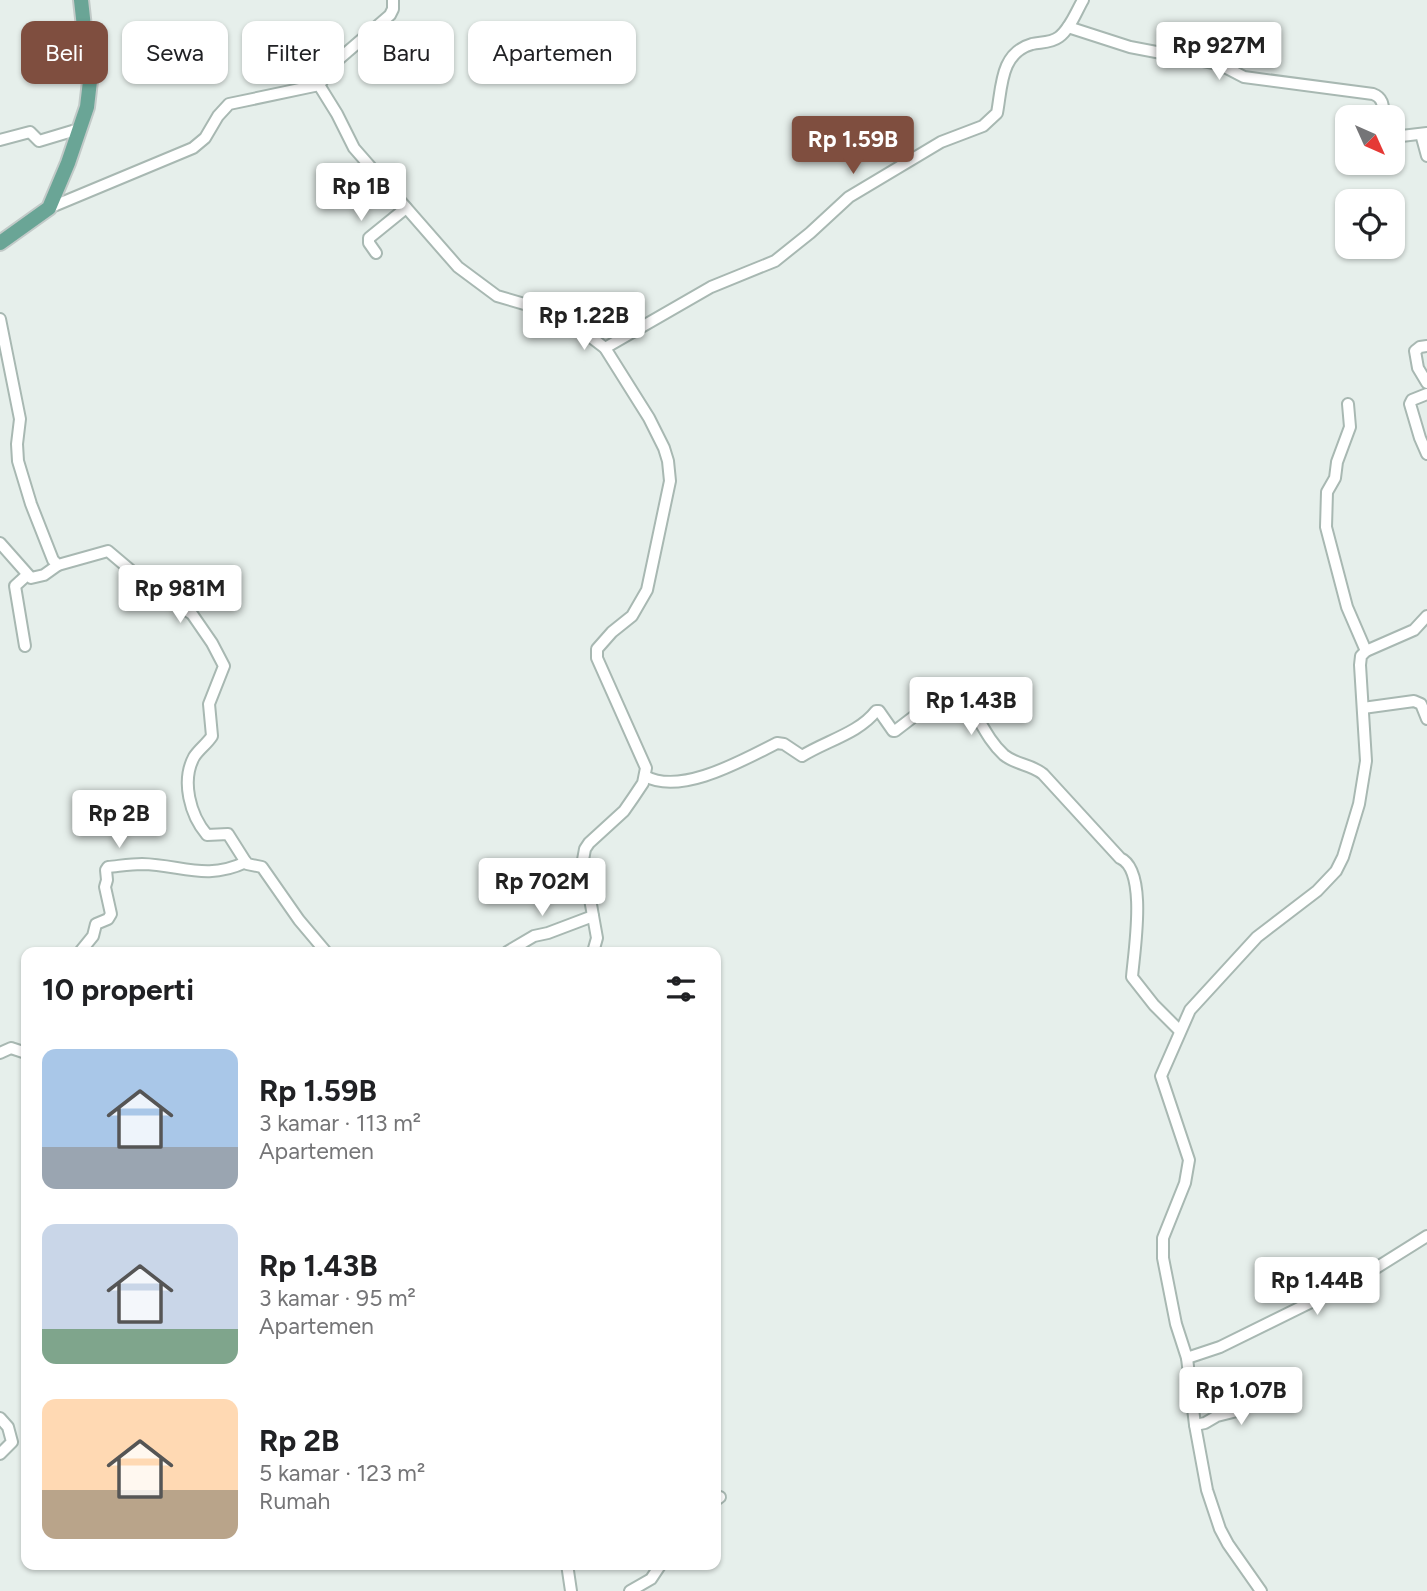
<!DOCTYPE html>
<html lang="id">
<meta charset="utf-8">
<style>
body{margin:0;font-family:Figtree,sans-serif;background:#f2f2f2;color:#202124;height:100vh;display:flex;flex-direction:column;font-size:26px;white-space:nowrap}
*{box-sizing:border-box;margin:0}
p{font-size:23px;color:#757577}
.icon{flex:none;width:38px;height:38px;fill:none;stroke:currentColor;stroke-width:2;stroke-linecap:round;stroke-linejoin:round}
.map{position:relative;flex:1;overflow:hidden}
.details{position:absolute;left:21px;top:947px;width:700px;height:623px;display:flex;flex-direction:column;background:#fff;border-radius:14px;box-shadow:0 2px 5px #0004}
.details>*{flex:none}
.top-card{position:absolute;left:21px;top:21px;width:700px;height:63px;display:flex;gap:14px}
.needle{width:46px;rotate:135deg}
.tools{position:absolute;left:1335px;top:105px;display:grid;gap:14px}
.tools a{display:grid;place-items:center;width:70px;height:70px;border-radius:14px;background:#fff;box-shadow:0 2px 5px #0004;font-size:35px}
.price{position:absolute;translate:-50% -60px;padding:0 16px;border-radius:7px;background:#fff;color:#222;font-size:23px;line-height:46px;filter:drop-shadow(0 2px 4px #0008)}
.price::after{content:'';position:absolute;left:50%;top:42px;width:21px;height:16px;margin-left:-10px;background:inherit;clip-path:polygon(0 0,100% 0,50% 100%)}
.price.active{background:#7f4e3f;color:#fff}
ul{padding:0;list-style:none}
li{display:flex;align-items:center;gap:21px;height:175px;padding:0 21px}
li span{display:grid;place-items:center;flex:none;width:196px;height:140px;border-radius:14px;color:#555}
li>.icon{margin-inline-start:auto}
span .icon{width:84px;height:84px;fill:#fffc;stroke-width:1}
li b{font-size:30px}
h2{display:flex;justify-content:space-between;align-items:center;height:84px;padding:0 21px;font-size:30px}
.pill{padding:0 24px;border-radius:14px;background:#fff;box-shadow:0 2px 5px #0004;font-size:24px;line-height:63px}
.pill.active{background:#7f4e3f;color:#fff}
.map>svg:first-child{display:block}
</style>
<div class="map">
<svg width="1427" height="1591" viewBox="0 0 1427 1591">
<rect width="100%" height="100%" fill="#e6efeb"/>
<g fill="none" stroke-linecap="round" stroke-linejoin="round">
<g stroke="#a8b8b2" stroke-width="14">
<g id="minor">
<path d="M1068 27 1130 47 1219 64 1244 77 1373 94C1384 98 1383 107 1384 117"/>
<path d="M319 85 339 59 390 15 393 9V0"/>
<path d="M1421 134 1427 156"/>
<path d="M1393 137 1427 133"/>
<path d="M0 140 30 132 39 141 79 129"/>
<path d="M49 208 193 148 205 138 218 116 229 104 319 85 337 114 354 148 458 267 497 296 538 308 575 325 605 348 649 418 664 448 668 461 670 481 647 590 632 616 612 632 597 649V658L646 768 643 783 633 798 624 811 589 843 585 849 583 860 597 938 593 952"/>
<path d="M376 253 369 243V238L406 208"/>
<path d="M0 319 20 419 17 444 18 461 31 504 53 560 58 565 108 551 147 584 192 614 212 643 224 666 209 704 212 736C207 744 199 749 194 757 181 781 190 815 207 835L228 834 247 864 262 867 299 920 326 952"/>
<path d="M1427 346 1420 347 1415 351 1418 368 1427 383"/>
<path d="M605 348 711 287 775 261 810 233 849 197 941 142 983 126 997 113C1002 87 1000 53 1032 44 1041 42 1051 43 1059 37 1070 29 1076 12 1083 0"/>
<path d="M1427 394 1412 400 1410 404 1420 438 1427 454"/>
<path d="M1348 404 1350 427 1337 462 1335 478 1327 492 1326 527 1347 607 1366 651"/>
<path d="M0 543 31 578 44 575 58 565"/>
<path d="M25 646 15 586 27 575"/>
<path d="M1363 708 1414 701 1421 704 1427 719"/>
<path d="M645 776C681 796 743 760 777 743L784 744 802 756C826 741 859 733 876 711H879L893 731H895L951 688H956C976 707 983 736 1004 755 1016 765 1031 764 1043 774L1120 858C1148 870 1134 951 1132 977L1154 1005 1180 1031"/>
<path d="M80 952 93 936 96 924 108 919 111 914 105 887 107 880 106 870 108 867C119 866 131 864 142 864 182 865 206 881 246 862"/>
<path d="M507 952 534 936 548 933 593 916"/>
<path d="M0 1053 11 1048 26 1053"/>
<path d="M1187 1358 1220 1347 1360 1278 1427 1236"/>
<path d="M0 1418 8 1427 12 1442 0 1454"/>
<path d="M1195 1425 1205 1423 1217 1416 1241 1410 1270 1391"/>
<path d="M716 1500 720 1497"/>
<path d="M567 1564 571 1591"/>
<path d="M630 1591 651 1579 661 1564"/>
<path d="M1261 1591 1228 1544 1220 1529 1207 1490 1195 1425 1187 1358 1176 1324 1163 1258V1238L1185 1183 1189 1160 1161 1076 1190 1010 1257 937 1317 891 1336 871 1343 857 1359 804 1366 761 1360 665 1361 656 1366 651 1414 630 1427 616"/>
</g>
</g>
<g stroke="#c2cac8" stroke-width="18">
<path id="major" d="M0 243 49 208 68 163 87 107 90 81 81 0"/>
</g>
<use href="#minor" stroke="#fff" stroke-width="10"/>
<use href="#major" stroke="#6aa596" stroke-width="14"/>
</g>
</svg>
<div class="tools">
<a><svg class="needle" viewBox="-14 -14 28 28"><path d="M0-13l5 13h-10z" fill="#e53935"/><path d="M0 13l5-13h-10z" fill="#757577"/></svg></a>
<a><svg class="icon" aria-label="locate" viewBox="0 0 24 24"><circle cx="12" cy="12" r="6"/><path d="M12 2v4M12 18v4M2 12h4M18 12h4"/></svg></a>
</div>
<b class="price" style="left:1219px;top:82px">Rp 927M</b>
<b class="price active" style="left:853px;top:176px">Rp 1.59B</b>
<b class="price" style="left:361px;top:223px">Rp 1B</b>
<b class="price" style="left:584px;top:352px">Rp 1.22B</b>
<b class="price" style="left:180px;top:625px">Rp 981M</b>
<b class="price" style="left:971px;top:737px">Rp 1.43B</b>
<b class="price" style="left:119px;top:850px">Rp 2B</b>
<b class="price" style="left:542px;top:918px">Rp 702M</b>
<b class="price" style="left:1317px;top:1317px">Rp 1.44B</b>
<b class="price" style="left:1241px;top:1427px">Rp 1.07B</b>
<div class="top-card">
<a class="pill active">Beli</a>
<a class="pill">Sewa</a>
<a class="pill">Filter</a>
<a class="pill">Baru</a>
<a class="pill">Apartemen</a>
</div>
<section class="details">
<h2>10 properti<svg class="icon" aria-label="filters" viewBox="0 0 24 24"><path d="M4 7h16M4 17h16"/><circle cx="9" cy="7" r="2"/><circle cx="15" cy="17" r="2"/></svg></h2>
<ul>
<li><span style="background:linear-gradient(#a9c7e8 70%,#9aa5b1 0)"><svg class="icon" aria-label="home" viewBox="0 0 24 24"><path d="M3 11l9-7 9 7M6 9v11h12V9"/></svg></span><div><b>Rp 1.59B</b><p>3 kamar · 113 m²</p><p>Apartemen</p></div></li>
<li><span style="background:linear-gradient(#c9d6e8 75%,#7fa58c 0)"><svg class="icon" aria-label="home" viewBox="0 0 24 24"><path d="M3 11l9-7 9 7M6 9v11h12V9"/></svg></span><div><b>Rp 1.43B</b><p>3 kamar · 95 m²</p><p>Apartemen</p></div></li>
<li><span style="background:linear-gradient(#ffd9b3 65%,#b9a48a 0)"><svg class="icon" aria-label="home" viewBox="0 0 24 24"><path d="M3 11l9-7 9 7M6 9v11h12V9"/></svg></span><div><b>Rp 2B</b><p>5 kamar · 123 m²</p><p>Rumah</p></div></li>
</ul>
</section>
</div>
